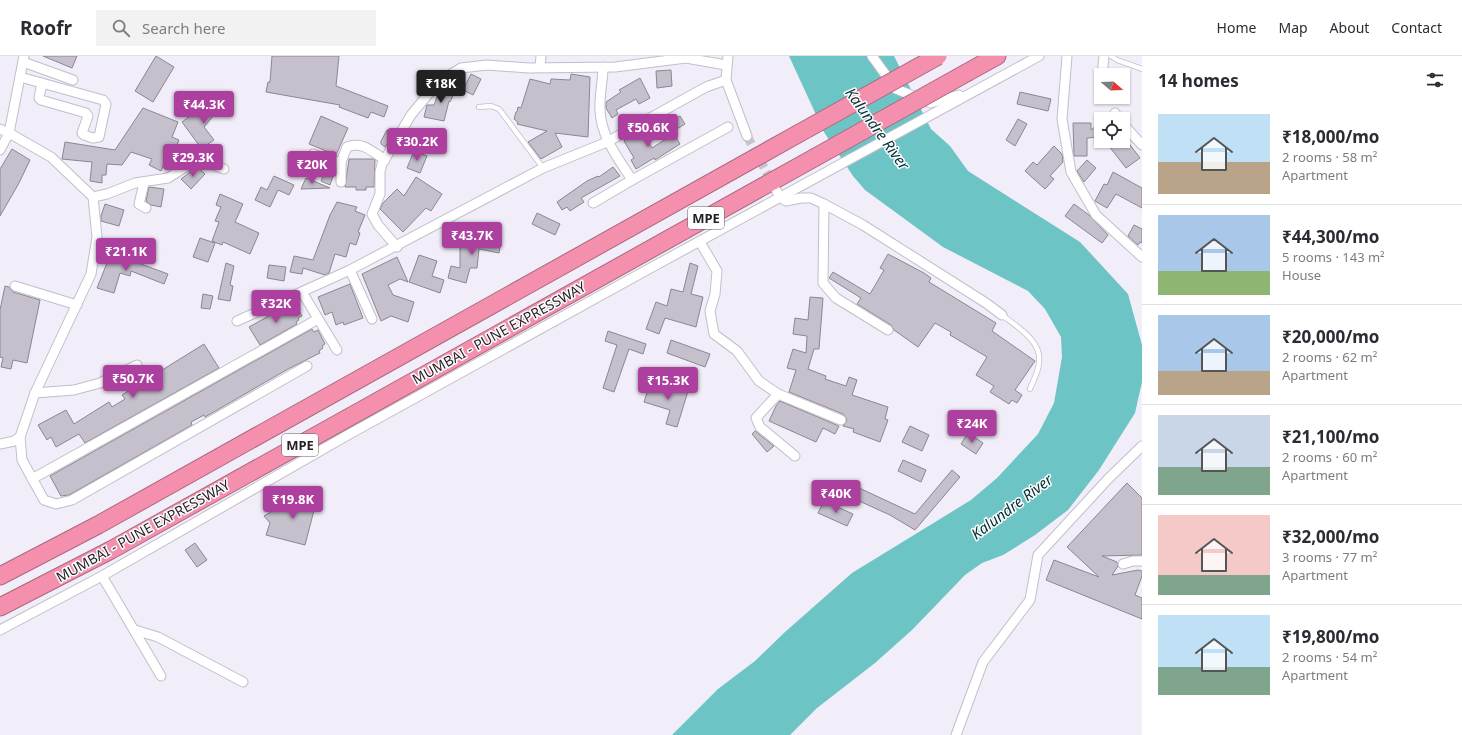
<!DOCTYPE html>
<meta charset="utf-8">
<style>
body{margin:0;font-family:"Noto Sans",sans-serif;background:#f2f2f3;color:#2b2b33;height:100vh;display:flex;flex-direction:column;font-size:15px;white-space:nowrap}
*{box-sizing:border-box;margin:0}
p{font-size:13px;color:#7c7c81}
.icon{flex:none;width:22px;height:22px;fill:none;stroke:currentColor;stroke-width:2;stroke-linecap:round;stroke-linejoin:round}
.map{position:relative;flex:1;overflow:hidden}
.sheet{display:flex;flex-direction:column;background:#fff;width:320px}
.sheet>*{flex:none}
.needle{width:26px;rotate:109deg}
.buttons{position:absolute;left:1094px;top:12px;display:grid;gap:8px}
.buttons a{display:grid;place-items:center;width:36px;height:36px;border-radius:0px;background:#fff;box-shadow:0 1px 3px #0004;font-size:20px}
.price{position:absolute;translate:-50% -34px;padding:0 9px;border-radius:4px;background:#ad409f;color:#fff;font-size:13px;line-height:26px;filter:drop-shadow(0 1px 2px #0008)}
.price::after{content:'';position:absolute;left:50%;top:24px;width:12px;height:9px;margin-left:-6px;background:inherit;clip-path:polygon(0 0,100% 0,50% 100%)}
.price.active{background:#222;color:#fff}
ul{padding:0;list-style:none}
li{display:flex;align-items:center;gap:12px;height:100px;padding:0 16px}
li+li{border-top:1px solid #e1e1e2}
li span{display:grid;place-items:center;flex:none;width:112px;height:80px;border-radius:0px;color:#555}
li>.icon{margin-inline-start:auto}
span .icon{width:48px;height:48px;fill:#fffc;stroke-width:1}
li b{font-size:17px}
h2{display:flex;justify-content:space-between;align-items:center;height:48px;padding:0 16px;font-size:17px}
header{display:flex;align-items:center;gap:24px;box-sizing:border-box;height:56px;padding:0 20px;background:#fff;border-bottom:1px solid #e1e1e2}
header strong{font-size:19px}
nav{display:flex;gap:22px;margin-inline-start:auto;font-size:14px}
.search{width:280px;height:36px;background:#f2f2f3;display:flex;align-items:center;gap:10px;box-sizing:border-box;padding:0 14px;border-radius:0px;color:#7c7c81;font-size:15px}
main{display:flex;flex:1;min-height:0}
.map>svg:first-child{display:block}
</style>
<header>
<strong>Roofr</strong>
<div class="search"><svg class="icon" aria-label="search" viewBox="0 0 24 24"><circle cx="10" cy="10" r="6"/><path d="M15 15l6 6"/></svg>Search here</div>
<nav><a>Home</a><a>Map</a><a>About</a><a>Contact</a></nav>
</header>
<main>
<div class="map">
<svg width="1142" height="679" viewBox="0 0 1142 679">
<rect width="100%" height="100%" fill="#f1edf9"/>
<path fill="#6dc4c5" d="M789 0H894L931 73 950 90 968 115 1080 186 1128 238 1142 289V326L1135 357 1099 414 1068 454 1035 479 1003 499 982 507 965 519 912 574 875 607 817 652 790 679H672L718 633 755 605 785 576 852 517 971 444 997 422 1038 378 1054 347 1062 301 1061 281 1045 253 1028 235 943 191 865 134 853 120 824 76Z"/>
<g fill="#c5c0cc" stroke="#8b8792">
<path d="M43 0H77L72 12Z"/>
<path d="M156 0 174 11 153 46 135 35Z"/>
<path d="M272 0H339L336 30 388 50 384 61 371 56 368 62 339 51 340 49 266 36 268 26H270Z"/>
<path d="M671 14 672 30 657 32 656 15Z"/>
<path d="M471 18 481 23 473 39 463 34Z"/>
<path d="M571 18 590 21 588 81 555 77 562 91 541 103 528 86 547 75 517 68 518 66 514 63 516 56H517L518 51 521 52 530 23 550 28 551 23 570 24Z"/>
<path d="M640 22 650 42 639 48 636 43 616 54 618 58 612 62 606 52V46L621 36 619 34Z"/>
<path d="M449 27 457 31 450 46 449 45 444 65 424 61 427 49H434L439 36Z"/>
<path d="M1020 36 1051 43 1048 55 1017 48Z"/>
<path d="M216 38 225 46 204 71 214 84 205 90 216 95 214 103 203 98 204 96 182 66 194 57 197 61Z"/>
<path d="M143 52 178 66 172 81 179 84 174 97 169 96 161 115 149 109 152 103 131 96 122 109 107 108 106 119H102V127L90 125 92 106 62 103 65 86 115 94Z"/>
<path d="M321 60 348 72 336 99 309 88Z"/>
<path d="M680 60 685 68 672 76 667 68Z"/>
<path d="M1018 63 1027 68 1015 90 1006 84Z"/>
<path d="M1101 66V81L1087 82V100H1074L1073 67H1091V74Z"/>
<path d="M387 74 393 78 385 91 381 88V85Z"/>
<path d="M642 74 652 92 674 78 680 88 655 104 654 102 636 113 631 104 634 102 624 85Z"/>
<path d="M1105 85H1127L1140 102 1126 112Z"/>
<path d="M1054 90 1062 98 1063 106 1050 120 1054 123 1045 133 1025 115 1033 106 1037 109Z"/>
<path d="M12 93 30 104 19 127 0 160V113Z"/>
<path d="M414 95 427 100 420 117 407 112Z"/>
<path d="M349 103H373L375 104 374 131H366V134H356V131H345Z"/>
<path d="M1087 104 1096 112 1084 126 1077 115Z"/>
<path d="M327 110 335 114 330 129 321 125Z"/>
<path d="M197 111 205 118 191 133 181 123Z"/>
<path d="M613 111 620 120 581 142 584 146 576 151 570 155 567 151 562 154 557 146 587 125 598 120 599 121Z"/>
<path d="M1113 116 1142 132V152L1116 138 1107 152 1095 145 1104 128 1107 129Z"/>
<path d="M274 120 294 129 289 139 278 134 270 151 255 144 261 131 267 134Z"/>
<path d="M416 121 442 138 431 155 426 152 403 176 380 153 383 147 397 133 404 140Z"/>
<path d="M306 122 330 132 301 133Z"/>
<path d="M149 131 164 133 161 151 151 149 146 145Z"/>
<path d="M220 138 243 148 235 166 259 177 250 198 223 186 222 189 212 185 219 166 215 165 221 151 216 149Z"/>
<path d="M337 146 357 151 355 155 365 159 358 176 360 177 356 189 350 187 346 201 335 198 329 217 325 219 303 212 302 218 290 216 294 200 313 204 330 159Z"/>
<path d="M105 148 124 154 119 170 101 165V160Z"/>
<path d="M1074 148 1089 159 1108 179 1102 187 1065 160Z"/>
<path d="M537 157 560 168 555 179 532 168Z"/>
<path d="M1134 169 1142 173V187L1140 186 1138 189 1128 180Z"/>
<path d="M460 181 483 182 501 185 499 197 479 193 477 212H470L466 227 448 222 451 210 460 212Z"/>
<path d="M200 182 215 187 208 206 193 201Z"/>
<path d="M111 197 168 218 164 228 131 215 130 220 120 217 114 237 97 232Z"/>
<path d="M888 198 924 217 931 222 929 226 996 267 992 275 1035 305 1015 334 1022 339 1017 347 1012 344 1009 348 990 336 994 330 976 319 987 301 950 279 951 276 935 267 918 291 894 274 891 269 857 248 861 242 829 222 833 216 870 238 884 214 880 212Z"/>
<path d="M419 199 437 205 432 220 444 224 440 237 409 226Z"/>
<path d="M397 201 408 226 400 223 388 229 393 239 414 246 408 266 391 260 381 265 362 218Z"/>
<path d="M226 207 234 210 230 229 233 230 230 245 218 243Z"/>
<path d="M690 207 698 210 691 238 703 241 696 271 665 262 659 278 646 273 656 246 667 250 671 233 683 236Z"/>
<path d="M269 209 286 211 284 225 267 222Z"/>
<path d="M350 228 363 262 344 269 343 266 336 269 332 256 325 259 318 241Z"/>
<path d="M5 230 9 231 13 236 40 244 27 307 13 304 11 313 1 311 3 302 0 301V254Z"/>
<path d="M203 238 213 240 210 253 201 252Z"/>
<path d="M810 241 823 242 819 293H814L808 313 826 320 825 323 846 330 849 321 857 324 852 339 888 351 885 363 888 364 880 386 853 376 854 373 843 370 847 364 843 358 789 336 796 314 787 312 793 293 806 297 807 280 793 278 795 262 808 264Z"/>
<path d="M294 246 302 260 298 262 299 264 296 266 297 268 260 289 249 271Z"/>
<path d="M312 273 314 276 318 274 325 288 322 290 323 292 319 295 320 297 288 313 205 361 204 359 191 366 192 369 69 439 61 440 50 420Z"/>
<path d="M608 275 646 288 643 298 629 293 614 336 603 332 617 289 605 285Z"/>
<path d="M671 284 710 298 705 311 667 297Z"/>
<path d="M204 288 219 312 85 387 79 378 56 391 51 381 47 384 38 369 66 354 74 368 109 346 112 351 125 343 122 339Z"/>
<path d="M650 327 675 335 677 328 689 332 677 371 666 368 670 354 644 346Z"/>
<path d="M780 345 839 370 835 378 823 372 816 386 769 365 776 350Z"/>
<path d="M910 370 929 379 922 395 902 386Z"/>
<path d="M755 375 774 390 767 396 752 378Z"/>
<path d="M968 377 983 387 976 398 961 388Z"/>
<path d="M903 404 926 414 921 426 898 415Z"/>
<path d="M952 414 960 421 915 474 890 459 859 445V447L852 444 857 431 915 458Z"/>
<path d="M1127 427 1142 442V499L1102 500 1117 506 1118 510 1112 519 1138 514 1142 515V520L1135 539 1142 542V563L1046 524 1054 504 1099 521 1067 491Z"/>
<path d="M306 436 318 439 305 489 266 479 270 467 264 460 295 442 302 449Z"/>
<path d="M824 445 853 458 847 470 818 457Z"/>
<path d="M195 487 207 504 197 511 185 494Z"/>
</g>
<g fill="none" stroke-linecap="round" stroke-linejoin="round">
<path stroke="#c7c4ce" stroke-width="9" stroke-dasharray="9 4.5" stroke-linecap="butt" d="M747 80 773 128"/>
<g stroke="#c2beca" stroke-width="6">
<g id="lane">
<path d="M1111 0 1117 4 1142 13"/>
<path d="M479 51 491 50 499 53 543 112"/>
<path d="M1002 259C1017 271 1042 285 1039 306 1039 315 1033 325 1030 333"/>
</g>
</g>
<g stroke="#c2beca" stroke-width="11">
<g id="street">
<path d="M24 0 9 77 51 101 93 141 97 181 91 218 35 337 20 381 22 404 44 444 56 448 72 444 307 310"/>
<path d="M728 0 726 24 747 80"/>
<path d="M872 0 896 33 931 47 959 39"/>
<path d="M1067 0 1062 63 1071 116 1096 159 1142 201"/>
<path d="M23 6 73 24"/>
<path d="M540 11 541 0"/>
<path d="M603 11C603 25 599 40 600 54 601 81 618 102 632 124L728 71"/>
<path d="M1102 19 1104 0"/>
<path d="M20 21 103 44 106 48 99 81 93 82 84 79 82 77 88 60 86 57 41 44 39 42 42 27"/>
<path d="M1115 57 1119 63"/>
<path d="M1123 68 1142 89"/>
<path d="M0 73 9 77 0 94"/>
<path d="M313 98 331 105 341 106"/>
<path d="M341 126V106L347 91C363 85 371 95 385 104"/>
<path d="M144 127 139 148 146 152"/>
<path d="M776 134 780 141 786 145 801 142H811L824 148 863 169 986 247 1002 259"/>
<path d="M93 141 107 138 135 127 168 122 198 103 224 113"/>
<path d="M593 147 632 124"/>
<path d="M824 148 823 227 836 242 888 274"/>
<path d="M700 186 717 215 715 238 710 255 714 278 737 295 759 325 778 338 756 362 760 371 795 400"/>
<path d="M397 191 378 169 372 158 380 138V116L382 108 411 59 430 36 448 20 461 12 487 9 529 12 615 11 686 2 726 9"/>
<path d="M350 214 372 263"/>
<path d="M15 230 77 249"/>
<path d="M302 236 337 294"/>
<path d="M237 265 350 214 543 112 607 86 706 31 726 24"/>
<path d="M35 337 74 334 100 327 137 309"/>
<path d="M778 338 841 364"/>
<path d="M0 388 14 385 20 381"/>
<path d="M32 423 318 263"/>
<path d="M1123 508 1133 505H1142"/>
<path d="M102 520 161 620"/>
<path d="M0 574 102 520 346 380 645 215 1039 0"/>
<path d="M135 574 158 581 243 626"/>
<path d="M956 679 983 606 1030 544 1038 499 1108 423 1142 390"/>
</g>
</g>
<g stroke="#aa687d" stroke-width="19">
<g id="highway">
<path d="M968 16 997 0"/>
<path d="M0 520 98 469 796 79"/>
<path d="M0 551 111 494 814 102"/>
</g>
</g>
<use href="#lane" stroke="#fff" stroke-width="4.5"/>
<use href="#street" stroke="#fff" stroke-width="9"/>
<use href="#highway" stroke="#f490ad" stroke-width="17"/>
<g stroke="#aa687d" stroke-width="19" stroke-linecap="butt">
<g id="highway-bridge">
<path d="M796 79 938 0"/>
<path d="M814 102 968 16"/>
</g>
</g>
<use href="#highway-bridge" stroke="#f490ad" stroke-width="17"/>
</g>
<g text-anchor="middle" stroke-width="3" stroke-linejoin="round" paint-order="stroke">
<g fill="#fdfcfe" stroke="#636165" stroke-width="1">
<rect x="688" y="151" width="36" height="22" rx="3"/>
<rect x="282" y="378" width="36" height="22" rx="3"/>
</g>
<g font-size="13" font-weight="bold" fill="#211f24">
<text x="706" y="167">MPE</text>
<text x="300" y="394">MPE</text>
</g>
<g font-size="14" fill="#211f24" stroke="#fdfcfe">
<text transform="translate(499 277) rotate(-29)" y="5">MUMBAI - PUNE EXPRESSWAY</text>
<text transform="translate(143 475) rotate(-29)" y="5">MUMBAI - PUNE EXPRESSWAY</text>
</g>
<g font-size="15" font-style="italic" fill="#033031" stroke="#fdfcfe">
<text transform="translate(877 73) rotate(54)" y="5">Kalundre River</text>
<text transform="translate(1012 451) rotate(-37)" y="5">Kalundre River</text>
</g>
</g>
</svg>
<div class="buttons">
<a><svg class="needle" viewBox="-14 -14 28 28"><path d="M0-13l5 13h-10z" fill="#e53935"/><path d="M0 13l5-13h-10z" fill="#7c7c81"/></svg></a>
<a><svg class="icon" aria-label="locate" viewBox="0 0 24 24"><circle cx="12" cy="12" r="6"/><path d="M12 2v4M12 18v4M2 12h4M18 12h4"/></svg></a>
</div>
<b class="price active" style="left:441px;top:48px">₹18K</b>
<b class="price" style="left:204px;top:69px">₹44.3K</b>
<b class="price" style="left:648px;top:92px">₹50.6K</b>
<b class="price" style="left:417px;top:106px">₹30.2K</b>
<b class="price" style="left:193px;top:122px">₹29.3K</b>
<b class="price" style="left:312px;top:129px">₹20K</b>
<b class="price" style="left:472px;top:200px">₹43.7K</b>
<b class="price" style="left:126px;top:216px">₹21.1K</b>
<b class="price" style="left:276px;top:268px">₹32K</b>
<b class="price" style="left:133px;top:343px">₹50.7K</b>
<b class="price" style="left:668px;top:345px">₹15.3K</b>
<b class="price" style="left:972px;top:388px">₹24K</b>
<b class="price" style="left:836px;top:458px">₹40K</b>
<b class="price" style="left:293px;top:464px">₹19.8K</b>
</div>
<section class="sheet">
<h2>14 homes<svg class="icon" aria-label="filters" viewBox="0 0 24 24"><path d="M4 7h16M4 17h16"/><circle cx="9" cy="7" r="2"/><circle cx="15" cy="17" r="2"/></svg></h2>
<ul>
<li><span style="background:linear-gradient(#bfe0f5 60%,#b9a48a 0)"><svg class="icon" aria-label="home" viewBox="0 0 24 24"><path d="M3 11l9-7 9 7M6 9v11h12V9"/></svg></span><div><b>₹18,000/mo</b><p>2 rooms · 58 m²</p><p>Apartment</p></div></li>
<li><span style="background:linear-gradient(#a9c7e8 70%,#8fb573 0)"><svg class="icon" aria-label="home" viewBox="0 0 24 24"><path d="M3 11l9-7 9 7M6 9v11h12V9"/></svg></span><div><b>₹44,300/mo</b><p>5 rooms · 143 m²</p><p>House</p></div></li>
<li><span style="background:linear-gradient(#a9c7e8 70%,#b9a48a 0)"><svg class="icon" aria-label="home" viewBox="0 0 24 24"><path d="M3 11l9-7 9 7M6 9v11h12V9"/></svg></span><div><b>₹20,000/mo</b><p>2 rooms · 62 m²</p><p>Apartment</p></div></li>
<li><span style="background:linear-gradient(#c9d6e8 65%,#7fa58c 0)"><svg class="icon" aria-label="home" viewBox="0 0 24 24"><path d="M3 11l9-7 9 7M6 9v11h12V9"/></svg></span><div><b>₹21,100/mo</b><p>2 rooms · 60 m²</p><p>Apartment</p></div></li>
<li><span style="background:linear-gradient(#f6c9c9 75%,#7fa58c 0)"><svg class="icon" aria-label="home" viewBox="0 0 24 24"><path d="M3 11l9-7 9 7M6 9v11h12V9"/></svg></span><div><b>₹32,000/mo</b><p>3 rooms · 77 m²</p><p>Apartment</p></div></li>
<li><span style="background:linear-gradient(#bfe0f5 65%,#7fa58c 0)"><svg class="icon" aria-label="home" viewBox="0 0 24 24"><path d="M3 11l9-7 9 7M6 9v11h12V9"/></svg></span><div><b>₹19,800/mo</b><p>2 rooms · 54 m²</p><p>Apartment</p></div></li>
</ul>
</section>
</main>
